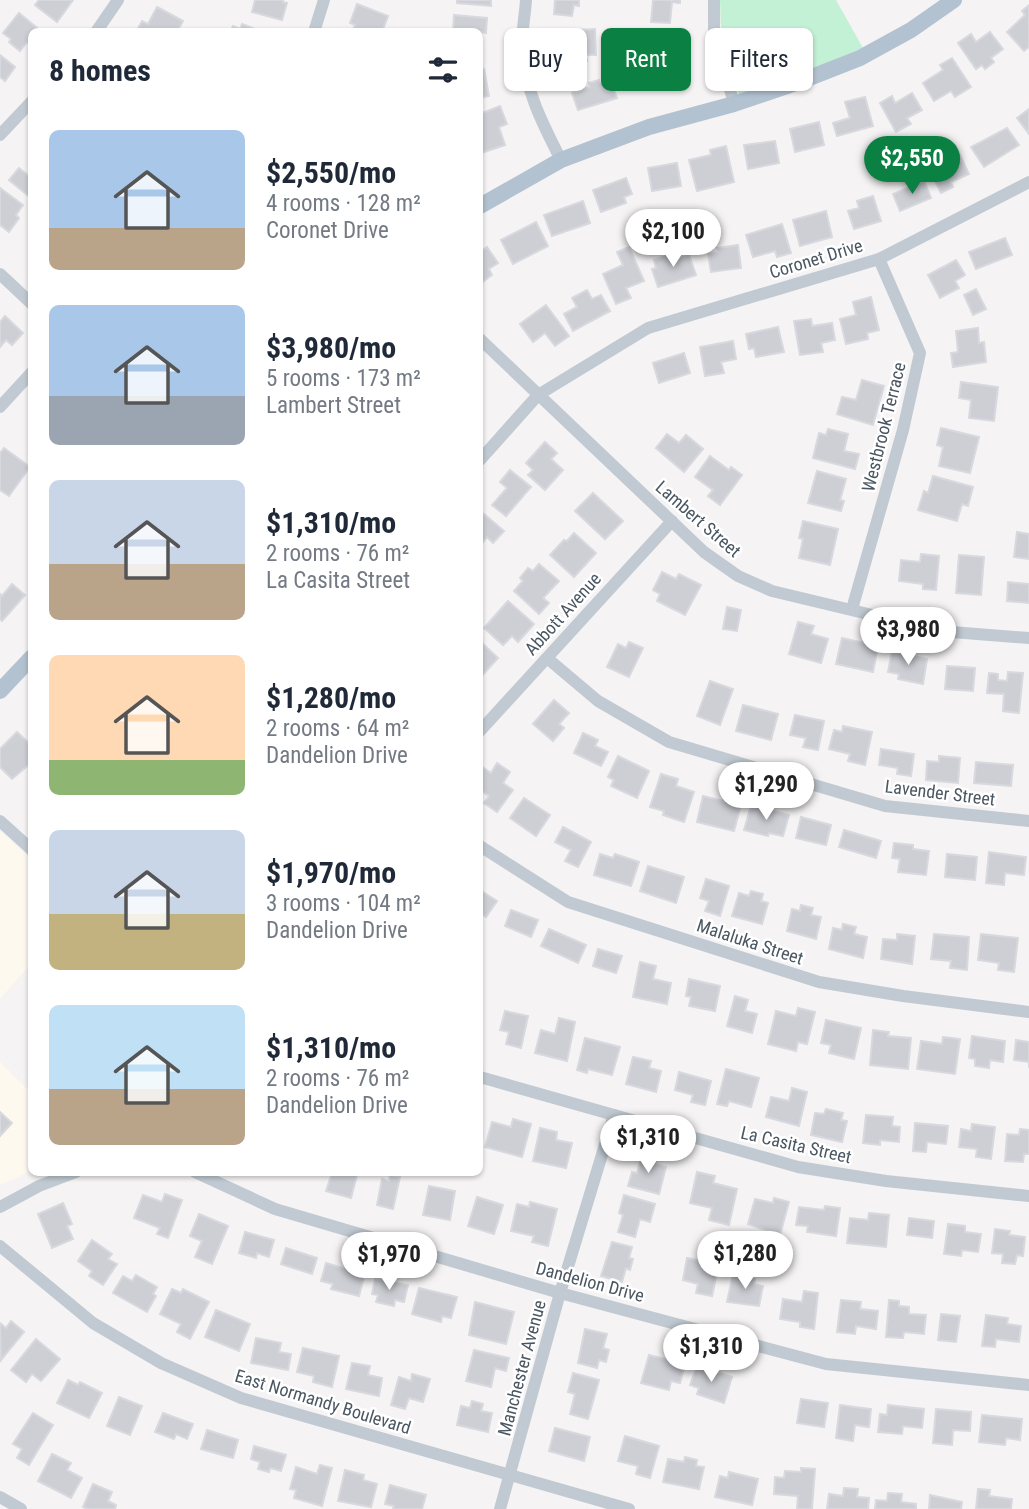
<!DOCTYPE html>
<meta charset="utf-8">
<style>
body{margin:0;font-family:"Roboto Condensed",sans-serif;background:#f2f2f3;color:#1f2937;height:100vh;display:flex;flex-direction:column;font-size:26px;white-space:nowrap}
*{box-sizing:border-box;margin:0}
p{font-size:23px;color:#747a83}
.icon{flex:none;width:38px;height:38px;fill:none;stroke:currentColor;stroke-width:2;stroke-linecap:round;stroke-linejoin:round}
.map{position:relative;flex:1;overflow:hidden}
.panel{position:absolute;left:28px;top:28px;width:455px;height:1148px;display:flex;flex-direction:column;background:#fff;border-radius:10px;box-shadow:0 2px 5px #0004}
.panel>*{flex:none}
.banner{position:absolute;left:504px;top:28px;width:420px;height:63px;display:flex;gap:14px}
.price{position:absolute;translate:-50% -60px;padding:0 16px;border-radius:24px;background:#fff;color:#222;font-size:23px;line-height:46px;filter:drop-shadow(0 2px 4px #0008)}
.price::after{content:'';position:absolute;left:50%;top:42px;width:21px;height:16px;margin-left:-10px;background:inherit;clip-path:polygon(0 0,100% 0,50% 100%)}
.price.selected{background:#0b8043;color:#fff}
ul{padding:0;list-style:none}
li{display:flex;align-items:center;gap:21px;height:175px;padding:0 21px}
li span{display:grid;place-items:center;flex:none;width:196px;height:140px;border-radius:10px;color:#555}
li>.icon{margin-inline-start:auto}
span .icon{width:84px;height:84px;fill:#fffc;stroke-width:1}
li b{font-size:30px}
h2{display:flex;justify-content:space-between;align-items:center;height:84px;padding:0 21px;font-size:30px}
.pill{padding:0 24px;border-radius:10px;background:#fff;box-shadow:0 2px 5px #0004;font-size:24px;line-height:63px}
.pill.selected{background:#0b8043;color:#fff}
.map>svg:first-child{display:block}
</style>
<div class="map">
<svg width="1029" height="1509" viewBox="0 0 1029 1509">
<rect width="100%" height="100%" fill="#f5f3f3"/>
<g fill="#fdf9ef">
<path d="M0 831 32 860 31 964 0 999Z"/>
<path d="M0 1062 32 1094 31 1171 0 1185Z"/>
</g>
<path fill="#c3f1d5" d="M720 0H836L863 48 797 75 739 95 721 31Z"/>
<g fill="#cdcfd5" stroke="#d7d9de" stroke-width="2">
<path d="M39 0H73L57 22 35 5Z"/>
<path d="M255 0H283V2L287 3 282 20 252 12Z"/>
<path d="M457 0H491V6L457 3Z"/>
<path d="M555 0H579V6L574 5 572 16 554 14Z"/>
<path d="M653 0H680V3L672 2 670 23 651 22Z"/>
<path d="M357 4 388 16 382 32H352L355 25 350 23Z"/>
<path d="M1029 5V47L1024 51 1007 32 1025 15 1022 11Z"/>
<path d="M157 7 183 21 177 32H136L142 21 148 24Z"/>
<path d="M19 13 42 32H32V46L27 42 20 51 9 42 11 39 3 33Z"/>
<path d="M454 15 487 18 486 33 480 32V40V32H453Z"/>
<path d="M242 24 263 32H230L233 26 240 29Z"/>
<path d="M595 29 596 55H586L587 61 565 62 564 48H558L557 31Z"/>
<path d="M990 32 1003 49 991 58 994 62 985 69 982 65 976 69 958 43 971 34 976 42Z"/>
<path d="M672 40 686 63 664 77 666 80 655 87 639 61Z"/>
<path d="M0 55 15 67 5 81 0 77Z"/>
<path d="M952 58 971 87 955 97 951 91 934 101 923 83 943 70 940 65Z"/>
<path d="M484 69 489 96 480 98V70Z"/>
<path d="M599 80 600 83 610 80 617 98 578 110 572 93 590 87 589 83Z"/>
<path d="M912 93 922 110 907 118 911 124 896 132 880 103 892 96 895 103Z"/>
<path d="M865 97 873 126 837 136 833 123 850 118 845 102Z"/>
<path d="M500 106 507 124 499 127 505 145 481 153 480 114Z"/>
<path d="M1029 109V134L1017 118Z"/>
<path d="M819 122 824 145 795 152 790 129Z"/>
<path d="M1007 128 1019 145 984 167 971 147Z"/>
<path d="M775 141 779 163 748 169 744 145Z"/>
<path d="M955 145 969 174 951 182 953 187 941 193 928 167 942 160 938 153Z"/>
<path d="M726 146 734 182 697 191 689 160 711 155 710 150Z"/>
<path d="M677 163 681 186 652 191 648 168Z"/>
<path d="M19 168 29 176 32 172V199L9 180Z"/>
<path d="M626 178 632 194 624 197 626 203 601 212 593 190Z"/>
<path d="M924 181 931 198 900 211 893 194Z"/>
<path d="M0 188 23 205 16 215 19 218 9 232 0 225Z"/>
<path d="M873 196 881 221 854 229 848 211 859 208 857 201Z"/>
<path d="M583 201 590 223 552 236 544 215Z"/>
<path d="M826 211 832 237 800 246 793 220Z"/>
<path d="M536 222 548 246 513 264 501 240Z"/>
<path d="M782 224 791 253 777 257 775 251 753 257 746 235Z"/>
<path d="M1005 238 1012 255 976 269 969 252Z"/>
<path d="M738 245 741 268 711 272 708 254 718 252 717 248Z"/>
<path d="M487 247 498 263 489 269 492 275 480 284V252Z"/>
<path d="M629 247 644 281 626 288 631 298 616 304 603 274 623 265 617 252Z"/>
<path d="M678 252 681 258 689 255 696 275 658 287 652 269 656 268 654 260Z"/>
<path d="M956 260 965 275 955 281 959 288 940 298 928 275Z"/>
<path d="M976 289 986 309 973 315 964 295Z"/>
<path d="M587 290 592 299 601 295 610 311 573 331 564 314 577 307 572 298Z"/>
<path d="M871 297 879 330 867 333 868 339 846 344 840 319 856 315 853 302Z"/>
<path d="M546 305 569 336 555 346 545 333 533 342 520 324Z"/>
<path d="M5 316 23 333 12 345 6 340 0 347V322Z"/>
<path d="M811 319 812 326 832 323 835 340 821 343 823 352 800 355 794 321Z"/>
<path d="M778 327 784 352 756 357 754 348 749 349 746 334Z"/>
<path d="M978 328 979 343 984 342 986 362 953 367 951 353 958 352 956 331Z"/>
<path d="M733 341 736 359 721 362 724 373 705 376 700 347Z"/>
<path d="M684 353 690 373 659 383 653 363Z"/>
<path d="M862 380 884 386 873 425 837 414 842 397 856 400Z"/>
<path d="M961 382 998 387 994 421 969 418 971 400 959 398Z"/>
<path d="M941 428 979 437 970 473 939 466 943 447 937 445Z"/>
<path d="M828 429 848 434 844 451 859 454 855 469 813 458 819 433 826 435Z"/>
<path d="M667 434 679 443 686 435 703 449 684 472 656 448Z"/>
<path d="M545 442 557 453 551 459 563 470 545 490 528 475 533 470 526 463Z"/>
<path d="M4 448 30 467 9 496 0 490V453Z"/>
<path d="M710 456 729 470 731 467 742 475 720 505 708 496 713 490 695 477Z"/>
<path d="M510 470 531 487 506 516 492 505 507 488 500 482Z"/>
<path d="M817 471 846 479 840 500 844 501 841 511 808 503Z"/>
<path d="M933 476 973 487 968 506 962 504 957 521 918 510 924 491 928 493Z"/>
<path d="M593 493 623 521 605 539 575 511Z"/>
<path d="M484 514 504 531 493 543 487 537 480 546V519Z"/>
<path d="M803 521 838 529 830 565 799 558 803 539 799 538Z"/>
<path d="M1017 532 1029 534V559L1014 557Z"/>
<path d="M574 533 596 553 574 577 550 555 564 540 567 541Z"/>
<path d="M921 554 939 556 936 590 923 589V584L899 581 901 560 920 562Z"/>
<path d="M959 555 984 557 981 595 956 593Z"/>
<path d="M539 564 559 581 543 598 549 603 539 614 514 591 523 581 520 578 528 568 533 571Z"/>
<path d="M662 572 676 579 679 574 701 585 685 615 657 601 660 594 653 590Z"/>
<path d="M1008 582 1029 584V603L1007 601Z"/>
<path d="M12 584 25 595 2 621 0 619V594L2 596Z"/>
<path d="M508 601 534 624 518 642 512 636 503 645 484 628Z"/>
<path d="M727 607 741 610 737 631 723 629Z"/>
<path d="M798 622 814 626 811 634 828 639 821 663 789 654Z"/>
<path d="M842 638 878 646 873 672 836 664Z"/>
<path d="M629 642 643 648 629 677 607 667 618 644 626 648Z"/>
<path d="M482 643 498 658 480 678V645Z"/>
<path d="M892 651 927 659 923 684 898 679 899 674 888 672Z"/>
<path d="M947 666 975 668 973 691 945 689Z"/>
<path d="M1008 672 1023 673 1019 713 1003 711 1004 694 987 693 989 673 998 674V680L1007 681Z"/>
<path d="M710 681 733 689 720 725 697 716Z"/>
<path d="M554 700 569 713 559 724 564 728 553 741 533 724Z"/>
<path d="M743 705 778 714 771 740 736 731Z"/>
<path d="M795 715 824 721 818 750 803 747 806 738 790 735Z"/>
<path d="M843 726 872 732 865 765 848 761 850 754 829 749 834 730 842 732Z"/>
<path d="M17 732 32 746V762L12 779 0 767V749Z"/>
<path d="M583 733 598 740 595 746 608 752 601 766 574 753Z"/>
<path d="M881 749 914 754 911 776 897 774 898 768 879 765Z"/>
<path d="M618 756 649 771 637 798 611 786 614 780 608 777Z"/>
<path d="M939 756 960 758 958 783 926 780 927 761 939 762Z"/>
<path d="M976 762 1013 765 1011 786 974 783Z"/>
<path d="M497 763 510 772 503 783 513 790 497 812 484 803 489 796 480 790V769L481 766 491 773Z"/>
<path d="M661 774 678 779 676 786 694 792 684 822 663 815 664 811 650 807Z"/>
<path d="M724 793 743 798 734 831 697 822 703 796 723 801Z"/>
<path d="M524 798 550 815 536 836 510 818Z"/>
<path d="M751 805 789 815 783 836 769 833 768 836 744 830Z"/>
<path d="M801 817 831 825 826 845 796 838Z"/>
<path d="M563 827 591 842 578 867 565 861 571 850 555 842Z"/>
<path d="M844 830 881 841 876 858 839 847Z"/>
<path d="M894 843 913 845V849L929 851 926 875 898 872 900 859 892 858Z"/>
<path d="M989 852 1026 857 1024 875 1005 873 1004 885 986 883Z"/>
<path d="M600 854 613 858 615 854 639 862 631 886 594 875Z"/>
<path d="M947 854 977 857 975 880 945 877Z"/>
<path d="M648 866 684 877 676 903 640 891Z"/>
<path d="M706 879 729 886 720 916 705 911 709 901 700 898Z"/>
<path d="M480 890 497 901 486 917 480 913Z"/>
<path d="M751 891 763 894 761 901 768 903 762 924 732 916 739 893 749 896Z"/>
<path d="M801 905 813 908 811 915 821 917 816 939 787 931 792 909 800 911Z"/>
<path d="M511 910 538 920 531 937 505 926Z"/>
<path d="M843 924 856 927 854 934 867 937 863 958 829 949 833 928 842 930Z"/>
<path d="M549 929 586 945 578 963 541 946Z"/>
<path d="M897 934 915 936 912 964 881 959 883 939 897 940Z"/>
<path d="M934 934 969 937 967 970 950 968 951 961 931 959Z"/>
<path d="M981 934 1018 938 1014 972 998 970 999 963 978 960Z"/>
<path d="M598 949 622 956 616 973 593 966Z"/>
<path d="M640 962 656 966 653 979 671 983 667 1004 633 997Z"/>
<path d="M689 979 720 986 715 1011 689 1006 691 997 686 996Z"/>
<path d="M735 996 748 1000 745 1011 757 1014 752 1033 727 1026Z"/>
<path d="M798 1008 815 1012 807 1044 798 1042 796 1051 768 1044 776 1011 796 1016Z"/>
<path d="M505 1011 528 1016 521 1048 506 1044 509 1032 500 1030Z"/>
<path d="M559 1018 575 1022 567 1061 535 1053 541 1030 555 1034Z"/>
<path d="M826 1020 861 1028 854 1059 829 1053 831 1045 821 1043Z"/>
<path d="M873 1030 889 1032 888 1036 911 1038 908 1069 870 1065Z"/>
<path d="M972 1036 1005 1041 1003 1062 990 1060 989 1068 975 1066V1059L969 1058Z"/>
<path d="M943 1037 960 1039 955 1074 917 1069 921 1041 942 1044Z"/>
<path d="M585 1038 620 1047 612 1075 588 1069 587 1073 577 1070Z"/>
<path d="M1016 1040 1029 1042V1068V1062L1014 1060Z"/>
<path d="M633 1057 651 1061 649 1068 661 1071 656 1092 626 1084Z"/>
<path d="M726 1069 759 1078 751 1107 729 1101 727 1106 717 1104Z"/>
<path d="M679 1072 711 1081 705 1105 691 1102 693 1095 675 1090Z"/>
<path d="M792 1088 807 1092 799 1126 766 1117 771 1097 789 1101Z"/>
<path d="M826 1109 843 1113 841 1120 847 1121 842 1142 811 1135 815 1113 824 1114Z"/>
<path d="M0 1112 12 1123 0 1136Z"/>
<path d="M866 1115 893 1117 892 1126 900 1127 899 1142 880 1140V1145L863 1143Z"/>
<path d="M513 1119 531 1124 522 1157 485 1147 492 1122 511 1127Z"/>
<path d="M915 1123 948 1126 946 1144 927 1142 926 1152 913 1151Z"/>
<path d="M972 1124 995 1127 991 1159 976 1157 977 1149 959 1147 961 1129 971 1131Z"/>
<path d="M540 1128 557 1132 556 1140 572 1143 566 1168 533 1161Z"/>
<path d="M1020 1129 1029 1130V1154H1024L1023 1162 1005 1161 1007 1134 1019 1135Z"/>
<path d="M643 1152 657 1156 655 1164 666 1167 659 1194 628 1186 632 1172 637 1173Z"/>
<path d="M342 1172 357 1175 351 1198 326 1191 332 1173 341 1175Z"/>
<path d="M697 1172 715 1176 713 1183 737 1189 729 1225 709 1220 712 1208 690 1203Z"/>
<path d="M390 1175 400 1177 393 1209 377 1205 382 1179 389 1181Z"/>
<path d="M429 1186 455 1191 450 1220 423 1215Z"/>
<path d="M165 1194 182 1200 168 1238 157 1234 160 1228 134 1218 143 1195 162 1202Z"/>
<path d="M624 1195 655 1204 650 1222 640 1219 635 1237 618 1232 623 1215 619 1213Z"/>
<path d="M477 1197 503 1205 494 1234 468 1226Z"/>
<path d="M774 1198 789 1202 780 1235 748 1224 755 1199 773 1203Z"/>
<path d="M530 1202 557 1209 548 1246 532 1242 534 1236 511 1231 517 1204 529 1207Z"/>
<path d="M63 1203 72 1224 67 1226 73 1239 52 1248 38 1214Z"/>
<path d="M825 1206 840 1208 836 1236 807 1232 808 1226 796 1225 799 1207 824 1210Z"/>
<path d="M869 1213 889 1215 886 1247 847 1243 850 1218 868 1220Z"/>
<path d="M199 1214 228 1226 212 1264 195 1257 202 1241 190 1236Z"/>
<path d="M909 1218 934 1221 932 1238 907 1235Z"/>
<path d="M948 1224 965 1226V1232L981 1234 978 1252 962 1250 961 1256 944 1254Z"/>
<path d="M995 1229 1010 1231 1009 1235 1025 1237 1023 1256 1017 1255 1015 1264 1002 1263 1003 1254 992 1253Z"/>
<path d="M245 1232 274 1240 269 1257 257 1253 256 1258 239 1253Z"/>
<path d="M92 1240 112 1254 108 1259 117 1264 103 1285 89 1276 92 1271 78 1261Z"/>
<path d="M612 1242 632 1247 629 1258 633 1259 630 1270 626 1268 622 1282 601 1276Z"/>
<path d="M286 1248 317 1258 312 1274 281 1264Z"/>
<path d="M703 1257 720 1260 712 1296 696 1293 698 1284 683 1280 687 1258 702 1261Z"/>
<path d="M753 1259 774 1262 772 1275 751 1272Z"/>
<path d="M326 1263 349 1270 350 1266 366 1270 359 1296 331 1289 333 1284 321 1281Z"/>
<path d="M733 1274 755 1279 754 1284 763 1286 759 1306 727 1302Z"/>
<path d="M136 1275 157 1287 153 1294 156 1296 147 1312 113 1293 123 1276 132 1281Z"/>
<path d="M375 1279 408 1285 404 1302 395 1300 394 1306 376 1302 378 1295 372 1294Z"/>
<path d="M419 1288 457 1297 451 1318 442 1316 441 1322 412 1314Z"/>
<path d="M172 1289 181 1293 183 1289 209 1302 190 1339 177 1332 181 1324 160 1314Z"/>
<path d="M804 1291 818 1293 814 1329 800 1327V1322L780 1319 783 1299 802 1302Z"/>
<path d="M841 1300 861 1302 860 1309 878 1311 876 1329 856 1326 855 1334 837 1332Z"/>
<path d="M889 1300 899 1301V1306L909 1307V1314L926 1315 924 1334 904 1332 903 1338 886 1337Z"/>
<path d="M475 1302 514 1312 506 1344 469 1335Z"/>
<path d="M216 1310 250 1324 239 1351 205 1337Z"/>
<path d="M941 1314 960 1316 956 1342 938 1340Z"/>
<path d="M986 1315 1008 1318 1007 1324 1021 1326 1019 1342 996 1339 995 1347 982 1346Z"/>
<path d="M11 1321 24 1332 1 1360 0 1323 6 1328Z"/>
<path d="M585 1329 607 1334 603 1348 609 1350 606 1362 599 1360 597 1368 578 1363Z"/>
<path d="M256 1338 281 1343 279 1352 291 1354 288 1370 251 1363Z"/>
<path d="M36 1339 60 1359 41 1381 32 1374 26 1382 11 1370Z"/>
<path d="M303 1348 339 1356 332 1387 313 1382 314 1376 297 1372Z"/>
<path d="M474 1350 509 1358 506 1371 495 1368 491 1387 466 1381Z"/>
<path d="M649 1355 685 1364 680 1383 671 1381 669 1390 641 1383Z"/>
<path d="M352 1363 370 1366 368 1375 382 1378 379 1396 346 1389Z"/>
<path d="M697 1366 732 1377 724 1403 697 1394 699 1388 690 1385Z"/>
<path d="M573 1373 599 1380 588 1419 570 1414 575 1394 568 1392Z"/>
<path d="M412 1374 430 1379 423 1402 409 1398 405 1409 391 1405 399 1377 411 1381Z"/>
<path d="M68 1380 78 1385 80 1382 102 1393 89 1418 57 1403Z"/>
<path d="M119 1397 142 1406 130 1435 107 1426Z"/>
<path d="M801 1399 828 1403 824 1427 797 1423Z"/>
<path d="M472 1401 483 1404 481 1411 492 1413 488 1432 457 1425 461 1406 470 1408Z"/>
<path d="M840 1405 871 1409 869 1427 855 1425 853 1441 836 1438Z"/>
<path d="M888 1405 924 1409 922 1428 903 1426 902 1434 878 1432 880 1414 887 1415Z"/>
<path d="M936 1409 971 1412 970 1431 953 1430 952 1445 933 1443Z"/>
<path d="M33 1413 53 1425 29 1465 17 1458 22 1449 13 1444Z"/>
<path d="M163 1413 193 1424 187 1439 176 1434 174 1439 155 1432Z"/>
<path d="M982 1415 1022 1419 1020 1440 1006 1438 1005 1445 979 1442Z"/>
<path d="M555 1428 590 1437 584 1461 549 1451Z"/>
<path d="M207 1430 238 1440 233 1458 201 1449Z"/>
<path d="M625 1436 659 1446 650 1478 636 1474 638 1466 618 1461Z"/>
<path d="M254 1446 286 1455 281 1471 270 1468 269 1472 258 1469 260 1462 251 1459Z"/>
<path d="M52 1454 71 1463 67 1470 82 1478 71 1498 38 1481Z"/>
<path d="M685 1457 697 1460 696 1466 704 1467 699 1489 663 1482 668 1459 684 1462Z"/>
<path d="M320 1465 332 1468 322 1506 294 1498 296 1490 290 1489 296 1467 317 1474Z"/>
<path d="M801 1468 815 1469 812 1509H797L798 1496 774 1494 775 1477 784 1478 785 1471 801 1472Z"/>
<path d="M345 1470 364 1475 363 1480 377 1484 371 1507 338 1501Z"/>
<path d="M729 1472 758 1479 752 1505 715 1497 720 1476 728 1478Z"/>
<path d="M93 1484 112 1492 108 1501 116 1505 115 1509H88L83 1507Z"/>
<path d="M390 1485 426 1495 422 1509H393L394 1506 385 1504Z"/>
<path d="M844 1488 858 1489 857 1497 869 1498 868 1509H827L829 1494 843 1496Z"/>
<path d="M978 1489 990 1490 989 1496 1012 1499 1011 1509H976Z"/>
<path d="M888 1493 902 1494 901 1502 916 1504V1509H875L876 1500 887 1501Z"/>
<path d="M930 1495 962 1502 961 1509H929Z"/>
</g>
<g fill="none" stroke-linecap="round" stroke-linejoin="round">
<g stroke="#c1cad2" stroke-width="12">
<path d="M526 0C525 15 522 30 522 45 524 88 542 123 561 160"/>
<path d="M714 0V32L734 104"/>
<path d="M96 32 118 0"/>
<path d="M314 32 324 0"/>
<path d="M0 135 32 101"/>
<path d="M0 274 32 304"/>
<path d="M480 339 704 552 738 576 772 591 939 631 1029 638"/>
<path d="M0 407 32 372"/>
<path d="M480 460 538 395 648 328 879 259 1029 182"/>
<path d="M852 609 903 430 920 353 879 259"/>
<path d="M547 658 598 701 669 742 885 806 1029 821"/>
<path d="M480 731 672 521"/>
<path d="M0 821 32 850"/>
<path d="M480 846 568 902 819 982 903 996 1029 1012"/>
<path d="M480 1077 798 1167 886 1181 1029 1196"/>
<path d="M195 1172 275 1209 560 1293 826 1364 1029 1385"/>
<path d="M0 1207 39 1186 76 1172"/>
<path d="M0 1246 93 1323 161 1363 241 1398 629 1509"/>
<path d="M0 1497 21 1509"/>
<path d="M500 1509 560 1293 614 1115"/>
</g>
<g stroke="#b3c2d1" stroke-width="16">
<path d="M480 206 561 160 649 127 734 104 799 82 860 58 911 30 954 0"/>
<path d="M0 691 32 657"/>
</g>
</g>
<g text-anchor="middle" stroke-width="5" stroke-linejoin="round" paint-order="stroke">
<g font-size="18" fill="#4a5661" stroke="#fff">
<text transform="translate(816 259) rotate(-17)" y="6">Coronet Drive</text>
<text transform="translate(884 427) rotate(-76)" y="6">Westbrook Terrace</text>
<text transform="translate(698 519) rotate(41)" y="6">Lambert Street</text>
<text transform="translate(563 614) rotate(-48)" y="6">Abbott Avenue</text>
<text transform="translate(940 793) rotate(7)" y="6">Lavender Street</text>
<text transform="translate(750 942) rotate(18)" y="6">Malaluka Street</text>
<text transform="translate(796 1145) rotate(13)" y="6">La Casita Street</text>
<text transform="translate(590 1282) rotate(15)" y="6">Dandelion Drive</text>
<text transform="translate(522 1368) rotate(-75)" y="6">Manchester Avenue</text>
<text transform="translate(323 1402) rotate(17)" y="6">East Normandy Boulevard</text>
</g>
</g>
</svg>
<b class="price selected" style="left:912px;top:196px">$2,550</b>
<b class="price" style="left:673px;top:269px">$2,100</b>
<b class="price" style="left:908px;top:667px">$3,980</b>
<b class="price" style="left:766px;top:822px">$1,290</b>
<b class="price" style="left:648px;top:1175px">$1,310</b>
<b class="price" style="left:745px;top:1291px">$1,280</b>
<b class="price" style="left:389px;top:1292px">$1,970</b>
<b class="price" style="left:711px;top:1384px">$1,310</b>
<div class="banner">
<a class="pill">Buy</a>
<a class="pill selected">Rent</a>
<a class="pill">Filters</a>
</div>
<section class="panel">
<h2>8 homes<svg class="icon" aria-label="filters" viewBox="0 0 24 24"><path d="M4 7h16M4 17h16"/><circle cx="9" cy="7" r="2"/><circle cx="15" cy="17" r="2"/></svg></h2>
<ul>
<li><span style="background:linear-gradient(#a9c7e8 70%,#b9a48a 0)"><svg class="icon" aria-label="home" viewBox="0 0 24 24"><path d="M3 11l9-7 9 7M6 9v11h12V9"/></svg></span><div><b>$2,550/mo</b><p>4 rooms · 128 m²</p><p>Coronet Drive</p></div></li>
<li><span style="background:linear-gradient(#a9c7e8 65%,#9aa5b1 0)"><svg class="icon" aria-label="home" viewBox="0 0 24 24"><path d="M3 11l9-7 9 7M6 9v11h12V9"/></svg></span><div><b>$3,980/mo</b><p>5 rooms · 173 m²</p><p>Lambert Street</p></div></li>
<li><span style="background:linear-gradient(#c9d6e8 60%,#b9a48a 0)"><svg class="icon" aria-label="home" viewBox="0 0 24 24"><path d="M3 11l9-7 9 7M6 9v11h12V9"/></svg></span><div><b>$1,310/mo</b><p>2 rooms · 76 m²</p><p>La Casita Street</p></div></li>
<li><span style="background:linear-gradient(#ffd9b3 75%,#8fb573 0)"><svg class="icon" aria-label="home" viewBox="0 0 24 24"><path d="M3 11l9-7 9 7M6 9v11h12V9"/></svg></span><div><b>$1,280/mo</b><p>2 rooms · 64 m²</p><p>Dandelion Drive</p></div></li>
<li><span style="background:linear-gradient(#c9d6e8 60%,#c2b280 0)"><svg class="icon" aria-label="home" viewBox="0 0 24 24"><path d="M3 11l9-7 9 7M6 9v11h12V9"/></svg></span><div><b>$1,970/mo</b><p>3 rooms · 104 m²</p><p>Dandelion Drive</p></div></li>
<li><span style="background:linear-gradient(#bfe0f5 60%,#b9a48a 0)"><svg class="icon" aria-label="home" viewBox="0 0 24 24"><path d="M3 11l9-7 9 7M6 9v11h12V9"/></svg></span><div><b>$1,310/mo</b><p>2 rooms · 76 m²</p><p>Dandelion Drive</p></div></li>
</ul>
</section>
</div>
